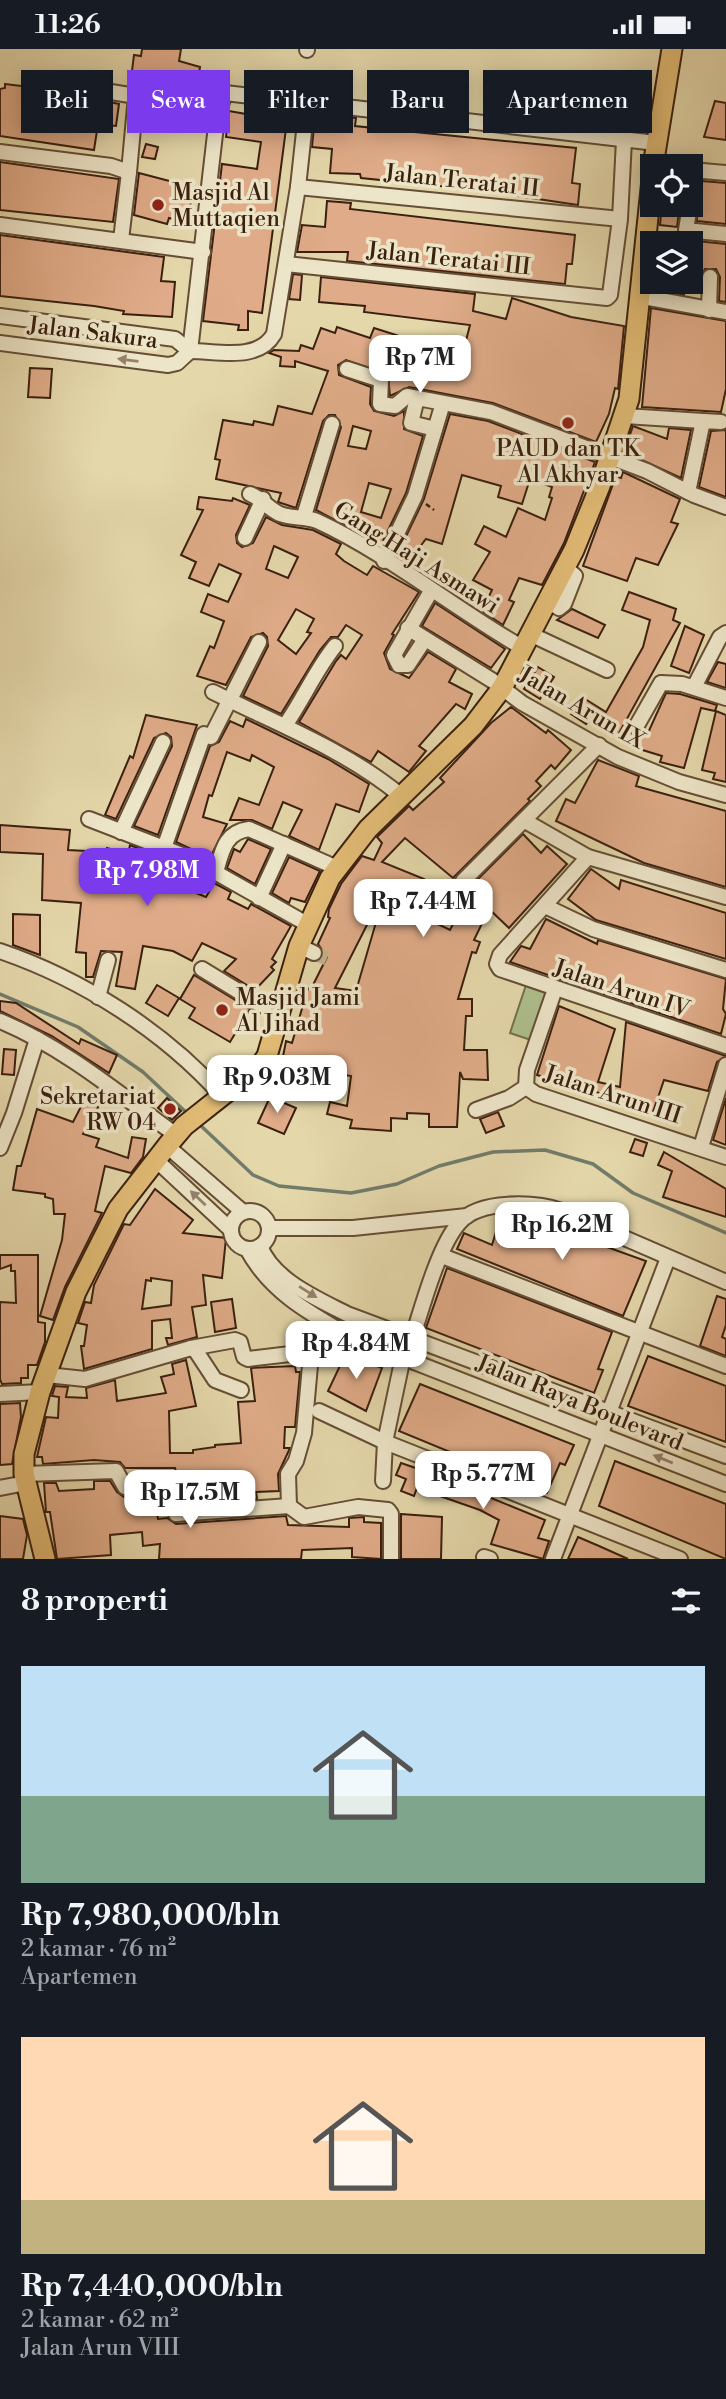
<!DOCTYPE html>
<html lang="id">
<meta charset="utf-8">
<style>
body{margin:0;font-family:"Libre Bodoni",serif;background:#242831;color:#f1f3f6;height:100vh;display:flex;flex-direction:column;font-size:26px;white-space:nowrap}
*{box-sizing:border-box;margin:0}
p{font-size:23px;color:#9ea1a6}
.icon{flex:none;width:38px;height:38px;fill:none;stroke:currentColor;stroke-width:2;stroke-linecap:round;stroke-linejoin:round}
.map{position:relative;height:1510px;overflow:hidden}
.panel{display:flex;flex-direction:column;background:#171b24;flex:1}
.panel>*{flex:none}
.guide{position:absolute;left:21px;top:21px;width:684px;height:63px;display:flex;gap:14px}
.controls{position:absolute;left:640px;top:105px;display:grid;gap:14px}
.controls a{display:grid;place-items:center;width:63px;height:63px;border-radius:0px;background:#171b24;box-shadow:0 4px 18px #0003;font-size:35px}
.price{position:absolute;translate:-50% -60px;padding:0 16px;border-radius:14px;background:#fff;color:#222;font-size:23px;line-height:46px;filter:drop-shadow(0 2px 4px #0008)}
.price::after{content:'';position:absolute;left:50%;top:42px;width:21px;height:16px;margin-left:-10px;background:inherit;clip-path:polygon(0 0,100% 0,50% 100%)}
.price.current{background:#7c3aed;color:#fff}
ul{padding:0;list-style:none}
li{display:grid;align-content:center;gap:14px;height:371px;padding:0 21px}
li span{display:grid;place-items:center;height:217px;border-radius:0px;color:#555}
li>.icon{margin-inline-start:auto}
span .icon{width:126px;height:126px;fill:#fffc;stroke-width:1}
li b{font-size:30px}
h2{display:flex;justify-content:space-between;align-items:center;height:84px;padding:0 21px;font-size:30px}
.chip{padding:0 24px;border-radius:0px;background:#171b24;box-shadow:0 4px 18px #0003;font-size:24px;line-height:63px}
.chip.current{background:#7c3aed;color:#fff}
.status{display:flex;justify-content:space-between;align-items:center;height:49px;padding:0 35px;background:#171b24;direction:ltr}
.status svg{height:19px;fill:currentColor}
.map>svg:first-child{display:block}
</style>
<div class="status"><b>11:26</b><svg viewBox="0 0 49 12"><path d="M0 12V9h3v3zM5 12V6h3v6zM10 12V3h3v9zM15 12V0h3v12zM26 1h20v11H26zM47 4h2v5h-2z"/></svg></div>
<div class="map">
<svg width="726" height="1510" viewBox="0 0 726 1510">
<rect width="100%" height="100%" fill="#e4d7aa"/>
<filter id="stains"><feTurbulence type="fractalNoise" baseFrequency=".00286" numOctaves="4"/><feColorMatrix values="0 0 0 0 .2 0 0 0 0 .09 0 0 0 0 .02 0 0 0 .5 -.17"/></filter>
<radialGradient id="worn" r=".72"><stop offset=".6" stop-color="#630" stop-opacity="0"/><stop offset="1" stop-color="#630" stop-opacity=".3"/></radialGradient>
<path fill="#aebf8d" stroke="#74704e" stroke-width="2" d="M526 936 550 944 534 992 510 984Z"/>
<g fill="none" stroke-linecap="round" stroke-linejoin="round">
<g stroke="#717c6b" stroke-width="3.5">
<path d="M0 945 78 978 143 1023 188 1065"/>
<path d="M199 1075 253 1126 279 1137 351 1144 397 1135 439 1117 493 1103 545 1101 593 1115 633 1144 726 1184"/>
</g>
</g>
<g fill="#dfab88" stroke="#3b200f" stroke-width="2" fill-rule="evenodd">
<path d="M142 0H181L179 12 200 18 198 32 188 31 187 37 131 30 134 6 141 7Z"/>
<path d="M5 35 54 41 119 55 116 77 98 75 94 101 0 87V40L5 39Z"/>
<path d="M608 38 649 44 647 57 606 51Z"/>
<path d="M715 52 726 54V91L704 88Z"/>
<path d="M229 62 287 72 262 264 248 262V281H238L239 276 203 272 222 115 257 120 259 106 261 93 226 88Z"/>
<path d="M183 64 196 66 194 78 181 76Z"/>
<path d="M315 66 356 69 355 77 576 99 572 134 580 135 578 156 479 141 361 129 360 125 330 124 332 100 312 98Z"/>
<path d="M146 95 158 98 155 110 142 108Z"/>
<path d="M0 113 119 130 113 173 0 161Z"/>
<path d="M139 124 177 134 175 144 192 149 186 173 169 169 167 175 134 166Z"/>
<path d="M702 132 726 134V175L697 172V150Z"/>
<path d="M327 152 351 154 350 160 575 186 572 215H567L565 235 347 212 348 203H297L302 176 325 178Z"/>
<path d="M662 156H680L677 178 660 176Z"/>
<path d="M0 186 164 208 161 232 175 233 172 268 123 265 124 262 94 257 0 247Z"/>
<path d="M686 191 726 195V253L719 252 720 228 716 220H705L700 229 691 227V194H685Z"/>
<path d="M293 225 302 226 300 251 289 250Z"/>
<path d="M321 228 475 245 473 262 506 270 512 249 571 268 624 277 618 340 615 339 609 365 596 393 493 354 409 338 390 347 388 325 346 311 338 316 339 326 371 338 370 355 374 362 394 367 404 362V380L423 387 406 444 381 496 316 461 341 378 335 366H329L323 372 296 459 278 453 281 444 216 430 220 411 215 410 223 371 253 376 254 372 273 376 278 357 312 365 328 322 295 312V318L280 317 281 308 269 304 274 301 299 302 301 296 313 300 321 279 335 284 337 278 370 289 374 279 462 307 470 276 364 263 365 257 319 253ZM353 377 371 382 366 400 348 397ZM369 434 391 440 381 469 361 463Z"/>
<path d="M661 233H685L684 246 660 241Z"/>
<path d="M651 259 726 272V340L721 363 642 358Z"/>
<path d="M30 319 52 320 50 349 28 348Z"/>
<path d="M450 365 488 372 595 413 564 494 542 536 519 529 509 551 514 553 503 576 482 562 492 541 473 531 490 503 475 495 484 477 506 488 518 459 545 471 552 449 549 448 552 438 530 430 522 455 498 448 501 437 462 426 442 495 426 490 408 513 397 506 424 450Z"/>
<path d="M633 377 667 390 669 379 691 381 681 429 624 403Z"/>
<path d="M726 381V448L699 438 711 382Z"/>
<path d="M623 423 680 450 671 473 678 475 658 516 636 509 627 532 583 517 616 427 621 429Z"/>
<path d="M199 448 232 452 233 449 250 456 236 486 237 494 242 498 253 494 266 468 282 476 313 481 341 495 336 505 344 512 367 526 373 517 419 543 392 585 394 586 384 604 390 620 409 629 428 603 456 620 449 633 472 645 465 660 456 655 419 697 426 702 409 723 378 702 371 713 299 673 336 612 341 606 346 610 362 586 346 576 338 588H331L320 601 281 665 243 647 268 597 267 588 263 584 251 588 226 636 197 627 210 597 214 599 224 572 201 563 208 545 228 553 241 525 219 515 209 537 189 529 196 513 181 506 203 461 197 460ZM274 497 298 508 288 529 266 520ZM296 560 314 570 307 583 311 584 296 605 278 591Z"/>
<path d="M629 543 676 560 673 571 680 574 618 686 589 670 586 675 571 665 582 648 606 663 643 598 650 571 622 561Z"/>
<path d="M435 554 505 600 491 619 422 577Z"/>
<path d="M572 560 605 576 598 589 557 571Z"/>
<path d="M685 577 704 586 689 624 671 617Z"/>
<path d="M718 613 726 615V639L707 633Z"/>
<path d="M538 618 554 628 540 650 524 640Z"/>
<path d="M666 644 680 645 717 656 715 662 701 659 684 719 660 713 662 707 636 699 639 687 648 684Z"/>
<path d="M511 658 546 684 548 681 571 701 555 720 551 716 536 732 541 737 528 750 530 752 453 829 405 789 382 813 424 830 419 840 431 845 423 868 450 881 470 842 468 840 523 785 541 804 547 797 567 815 509 879 489 860 474 891 480 893 476 904 472 903 458 950H472V967H466L464 1001H487L488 1031 463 1030 460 1023 457 1078H429V1065L407 1064V1070L391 1069V1082L350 1079 352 1071 327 1065 330 1053 347 1057 351 1027 332 1024 334 1015 309 1009 302 1031 279 1028 286 992 292 994 308 939 311 940 327 908 318 895 330 869 328 868 329 860 341 835 362 807 374 811 382 794 377 788 409 757 413 761 444 733 440 729 491 674ZM371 868 377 870 356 942 335 939Z"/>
<path d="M716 662 726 666V733L713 730 715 724 702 721Z"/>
<path d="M146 666 197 676 158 786 134 777 172 697 171 688 166 684 154 689 116 770 105 766 130 707 133 709Z"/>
<path d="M246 670 328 710 369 735 359 763 336 755 319 801 289 787 302 761 283 753 272 780 252 771H230L239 749 259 756 274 718 252 706 250 712 227 703 212 747 209 746 203 768 227 775 210 809 176 793 210 697 219 693 230 672 243 678Z"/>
<path d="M598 711 639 727 636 737 726 762V838L644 814 556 772 566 750 575 754Z"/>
<path d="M0 776 70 781 68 801 106 803 107 799 128 805 130 796 184 817 178 837 206 848 214 834 231 843 228 850 248 860 251 855 291 877 272 910 276 913 271 918 274 921 255 941 224 922 236 910 202 894 192 912 173 902 143 897 135 940 116 937 122 903 101 902 93 928H86V904L76 903 81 854 42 851 43 805 0 803Z"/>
<path d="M248 790 271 800 255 835 227 819 234 800 240 803Z"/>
<path d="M289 808 320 822 305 853 291 849 289 854 272 844Z"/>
<path d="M591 820 619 840 621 831 726 864V910L596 871 568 850Z"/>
<path d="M13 865 40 866V906L13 896Z"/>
<path d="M546 870 597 895 598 891 726 930 723 960 726 965 721 985 510 913 521 897 530 900Z"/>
<path d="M194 926 250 960 230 993 189 969 195 959 180 950Z"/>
<path d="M157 936 179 949 168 967 146 954Z"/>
<path d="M0 952 16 954 79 995 81 990 117 1006 109 1024 52 987 0 962Z"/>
<path d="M559 957 615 980 598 1033 620 1038 626 973 726 1007 717 1013 708 1042 664 1031 652 1066 622 1056 623 1051 537 1026Z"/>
<path d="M4 1000 16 1001 14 1026 2 1025Z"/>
<path d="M87 1046 101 1053 83 1085 99 1090 96 1098 128 1109 132 1088 146 1090 143 1108 131 1124 105 1117 95 1162 102 1164 65 1238 53 1271 40 1267 62 1191 65 1165H54L53 1150 45 1148V1145L13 1141 17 1117H21L37 1060 73 1073Z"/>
<path d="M270 1048 296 1059 284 1085 258 1074Z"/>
<path d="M167 1049 181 1062 172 1071 158 1059Z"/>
<path d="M726 1049V1096L713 1091Z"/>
<path d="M498 1063 504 1077 486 1084 480 1070Z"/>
<path d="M635 1090 647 1094 643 1107 630 1103Z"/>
<path d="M664 1103 726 1140V1168L663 1148 672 1122 658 1116Z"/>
<path d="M155 1140 193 1171 183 1184 226 1189 222 1229 203 1226 206 1256 192 1258 197 1288 168 1296 166 1289H172L170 1270 152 1272V1300L84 1320 81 1297H84L87 1276 78 1274 85 1253 91 1254 94 1236 124 1175 130 1176ZM151 1229 172 1232 171 1256 142 1260 146 1231 151 1232Z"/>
<path d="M500 1170 546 1176 646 1212 623 1267 457 1200 464 1184 492 1196Z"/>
<path d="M0 1206H38V1273L45 1274V1293L37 1316H28V1329H21V1334L2 1335 0 1330V1253L16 1254 15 1222H11V1216L0 1220Z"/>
<path d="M447 1219 612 1283 598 1320 603 1321 594 1344 426 1279Z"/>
<path d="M717 1247 726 1250V1276L722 1288 726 1290V1307L700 1297Z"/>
<path d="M232 1250 236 1279 215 1283 211 1253Z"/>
<path d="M346 1304 382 1319 366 1362 328 1342Z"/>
<path d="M648 1307 726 1337V1393L628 1357Z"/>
<path d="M186 1311 196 1357 169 1362 170 1404H193V1401L215 1398V1396L241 1394 238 1353 255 1352 251 1319 295 1317 296 1323H300L295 1378H285L284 1399H290L278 1425 279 1442 256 1443 257 1450 183 1455 175 1419H125L120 1413 94 1411 43 1415 42 1408H37L46 1368 58 1369 59 1348 52 1347 55 1337 68 1338 66 1348 87 1349 86 1339 115 1331 117 1352 166 1344 161 1328 174 1325 172 1315Z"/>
<path d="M420 1335 574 1396 565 1416 560 1414 547 1444 496 1422 494 1426 482 1421 484 1417 399 1382Z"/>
<path d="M20 1354 21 1368 12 1415 0 1416V1355Z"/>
<path d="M615 1412 726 1455V1510L599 1457Z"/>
<path d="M401 1414 474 1439 487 1444 486 1447 545 1471 538 1489 549 1492 543 1510 491 1495 499 1471 480 1461 417 1439 414 1447 401 1442 406 1430 396 1426Z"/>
<path d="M94 1432H110L117 1443 124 1448H155L158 1470 167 1469 176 1475 286 1467 288 1476 349 1478V1469L364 1468V1473L381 1474V1510L352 1508V1499L302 1501 301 1510H159L160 1495 143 1497 142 1483 110 1486 111 1506 57 1510 50 1463H46L44 1434H56L59 1442 94 1440Z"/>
<path d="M401 1465 442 1468 441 1510H401Z"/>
<path d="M0 1467 23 1470 27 1486 23 1510H0Z"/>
<path d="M578 1488 599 1497 628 1510H568Z"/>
</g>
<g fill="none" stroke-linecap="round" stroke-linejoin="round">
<path stroke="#c2b28b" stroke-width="14" stroke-dasharray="14 7" stroke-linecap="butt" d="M314 904 330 911"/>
<g stroke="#654e36" stroke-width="18">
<g id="minor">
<path d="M307 0V1"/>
<path d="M61 35 136 47 219 54"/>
<path d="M0 103 111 117 129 123 136 47"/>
<path d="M691 121 726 124"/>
<path d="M298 138 620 170"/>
<path d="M691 143 694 121"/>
<path d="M690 156 686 181 726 185"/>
<path d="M0 176 203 203"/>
<path d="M121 191 129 123"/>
<path d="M286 215 607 249 610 246 620 170 624 91"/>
<path d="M638 247 726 263"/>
<path d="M709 261 710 228"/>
<path d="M0 267 175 290 190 302"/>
<path d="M0 294 168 316 177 314 190 302"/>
<path d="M190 302 217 68 225 44 656 94"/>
<path d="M190 302C218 302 258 313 274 285L298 138 307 55"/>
<path d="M347 320 381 331 380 355 395 357 407 347 491 363 647 422 694 446 726 458"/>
<path d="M417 349 411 374 435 380"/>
<path d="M625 367 703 372"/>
<path d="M688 443 703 372 721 373"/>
<path d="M250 445C263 450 268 460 280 465 293 470 304 467 317 472 387 504 455 560 523 599"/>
<path d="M304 467 332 375"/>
<path d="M245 489 263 450"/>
<path d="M384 512 415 447 443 354"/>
<path d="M548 552 559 559 564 555 575 527 565 518"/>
<path d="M408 579 493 632 522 654 618 708 679 733 726 746"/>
<path d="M530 585 607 621"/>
<path d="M425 590 408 616H399L394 606 431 542"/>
<path d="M694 638 720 588 726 584"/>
<path d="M213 643C277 675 344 700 400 746"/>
<path d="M286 675C304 649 315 622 335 597"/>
<path d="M636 678 661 634 682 635 726 649"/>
<path d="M89 770 190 809 307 875"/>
<path d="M525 772 588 808 726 848"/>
<path d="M121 783 163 693"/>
<path d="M164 799 204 685 211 688 259 593"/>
<path d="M588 808 500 906 497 915 500 920 726 997"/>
<path d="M216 823C222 802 225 783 249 780L337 819"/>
<path d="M463 832 599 696"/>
<path d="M259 849 284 795"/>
<path d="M545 857 593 880 726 921"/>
<path d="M299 897 314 904"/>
<path d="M0 902C82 930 164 982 222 1047"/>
<path d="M202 920 261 956 279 961"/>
<path d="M98 948 108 911"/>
<path d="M0 972C65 999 119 1045 176 1086"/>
<path d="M253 1024 280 1039 317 1042"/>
<path d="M526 1038 536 1045 726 1108"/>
<path d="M476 1061 509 1049 526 1038 527 1021 555 940"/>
<path d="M167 1097 243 1163"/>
<path d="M701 1098 726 1016"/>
<path d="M0 1099 14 1064 37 990"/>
<path d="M156 1111 231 1181"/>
<circle cx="250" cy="1181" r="19"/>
<path d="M269 1179H353L467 1167"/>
<path d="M260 1197C273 1231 316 1249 347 1265L726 1407"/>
<path d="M247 1200C271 1244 311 1265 353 1289L726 1435"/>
<path d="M442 1207 726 1317"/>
<path d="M412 1290C422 1259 438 1198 459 1174 479 1150 536 1153 562 1162L726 1233"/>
<path d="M191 1299 235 1291 240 1293 244 1308 248 1310 307 1303 311 1305 304 1384 296 1412 288 1425 289 1457 304 1468 358 1458 388 1461 391 1465V1510"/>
<path d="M47 1326 85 1330 191 1299 196 1302 215 1331 241 1341"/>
<path d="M0 1345 40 1343"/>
<path d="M319 1362 385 1393 680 1510"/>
<path d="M24 1425 116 1422 125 1438H167L176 1465 289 1457"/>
<path d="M383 1432 385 1393 403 1308"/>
<path d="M0 1439 26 1434"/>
<path d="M484 1508 490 1510"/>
<path d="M553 1510 668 1209"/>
</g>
</g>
<g stroke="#3b200f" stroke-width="23">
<g id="major">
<path d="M653 117 672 0"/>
<path d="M45 1510 24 1425V1405L40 1343 76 1243 118 1160 167 1097 184 1077 261 1016 267 1007 299 897 330 829 368 780 473 677 502 639 574 501 600 437 629 350 653 121"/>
</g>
</g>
<path stroke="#3b200f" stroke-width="2.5" stroke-dasharray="5 3.5" stroke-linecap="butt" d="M426 455 434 461"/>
<use href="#minor" stroke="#ede5c8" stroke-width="14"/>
<use href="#major" stroke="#e2bc75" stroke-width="19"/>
</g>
<defs><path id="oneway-solid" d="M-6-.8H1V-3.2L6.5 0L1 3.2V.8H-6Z" transform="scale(1.75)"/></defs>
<g fill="#94826c">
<use href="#oneway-solid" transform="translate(128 311) rotate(-173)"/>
<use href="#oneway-solid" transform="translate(198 1149) rotate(-137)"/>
<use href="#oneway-solid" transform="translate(308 1243) rotate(32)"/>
<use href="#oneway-solid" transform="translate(663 1410) rotate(-158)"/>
</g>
<g fill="#8f2418" stroke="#ede5c8" stroke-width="2.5">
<circle cx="158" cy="156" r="7"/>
<circle cx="568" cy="374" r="7"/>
<circle cx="222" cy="961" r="7"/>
<circle cx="170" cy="1060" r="7"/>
</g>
<g text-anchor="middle" stroke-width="7" stroke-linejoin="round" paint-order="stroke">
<g font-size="23" fill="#3b200f" stroke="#ede5c8">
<text transform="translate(462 131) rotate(6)" y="8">Jalan Teratai II</text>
<text transform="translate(449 209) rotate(6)" y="8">Jalan Teratai III</text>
<text transform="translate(93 283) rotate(7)" y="8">Jalan Sakura</text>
<text transform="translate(417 508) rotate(32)" y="8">Gang Haji Asmawi</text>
<text transform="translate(582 658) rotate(30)" y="8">Jalan Arun IX</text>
<text transform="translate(622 939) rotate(18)" y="8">Jalan Arun IV</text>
<text transform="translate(613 1045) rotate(18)" y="8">Jalan Arun III</text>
<text transform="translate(580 1353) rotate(22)" y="8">Jalan Raya Boulevard</text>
</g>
<g font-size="23" fill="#3b200f" stroke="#ede5c8" text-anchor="start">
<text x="172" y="151">Masjid Al<tspan x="172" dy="26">Muttaqien</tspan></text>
<text x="568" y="407" text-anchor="middle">PAUD dan TK<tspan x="568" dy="26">Al Akhyar</tspan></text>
<text x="236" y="956">Masjid Jami<tspan x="236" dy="26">Al Jihad</tspan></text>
<text x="156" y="1055" text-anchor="end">Sekretariat<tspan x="156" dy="26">RW 04</tspan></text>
</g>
</g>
<rect width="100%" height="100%" filter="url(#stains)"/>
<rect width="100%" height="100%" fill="url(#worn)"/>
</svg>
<div class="controls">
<a><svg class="icon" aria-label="locate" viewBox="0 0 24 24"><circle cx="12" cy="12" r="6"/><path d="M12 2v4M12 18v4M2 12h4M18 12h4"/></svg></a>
<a><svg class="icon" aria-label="layers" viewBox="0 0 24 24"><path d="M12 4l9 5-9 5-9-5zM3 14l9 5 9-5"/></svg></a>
</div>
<b class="price" style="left:420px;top:346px">Rp 7M</b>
<b class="price current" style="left:147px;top:859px">Rp 7.98M</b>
<b class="price" style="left:423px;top:890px">Rp 7.44M</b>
<b class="price" style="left:277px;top:1066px">Rp 9.03M</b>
<b class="price" style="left:562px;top:1213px">Rp 16.2M</b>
<b class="price" style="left:356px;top:1332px">Rp 4.84M</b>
<b class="price" style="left:483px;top:1462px">Rp 5.77M</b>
<b class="price" style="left:190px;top:1481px">Rp 17.5M</b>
<div class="guide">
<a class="chip">Beli</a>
<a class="chip current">Sewa</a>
<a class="chip">Filter</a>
<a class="chip">Baru</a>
<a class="chip">Apartemen</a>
</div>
</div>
<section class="panel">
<h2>8 properti<svg class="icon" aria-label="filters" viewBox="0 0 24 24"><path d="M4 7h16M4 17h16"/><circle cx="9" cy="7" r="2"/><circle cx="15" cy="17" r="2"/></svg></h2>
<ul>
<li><span style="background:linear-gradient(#bfe0f5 60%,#7fa58c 0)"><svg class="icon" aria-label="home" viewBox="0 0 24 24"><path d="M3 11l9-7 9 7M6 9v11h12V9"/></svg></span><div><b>Rp 7,980,000/bln</b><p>2 kamar · 76 m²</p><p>Apartemen</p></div></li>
<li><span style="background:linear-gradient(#ffd9b3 75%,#c2b280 0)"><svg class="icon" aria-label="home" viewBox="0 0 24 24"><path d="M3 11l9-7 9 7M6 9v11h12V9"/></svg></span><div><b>Rp 7,440,000/bln</b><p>2 kamar · 62 m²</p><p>Jalan Arun VIII</p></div></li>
</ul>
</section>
